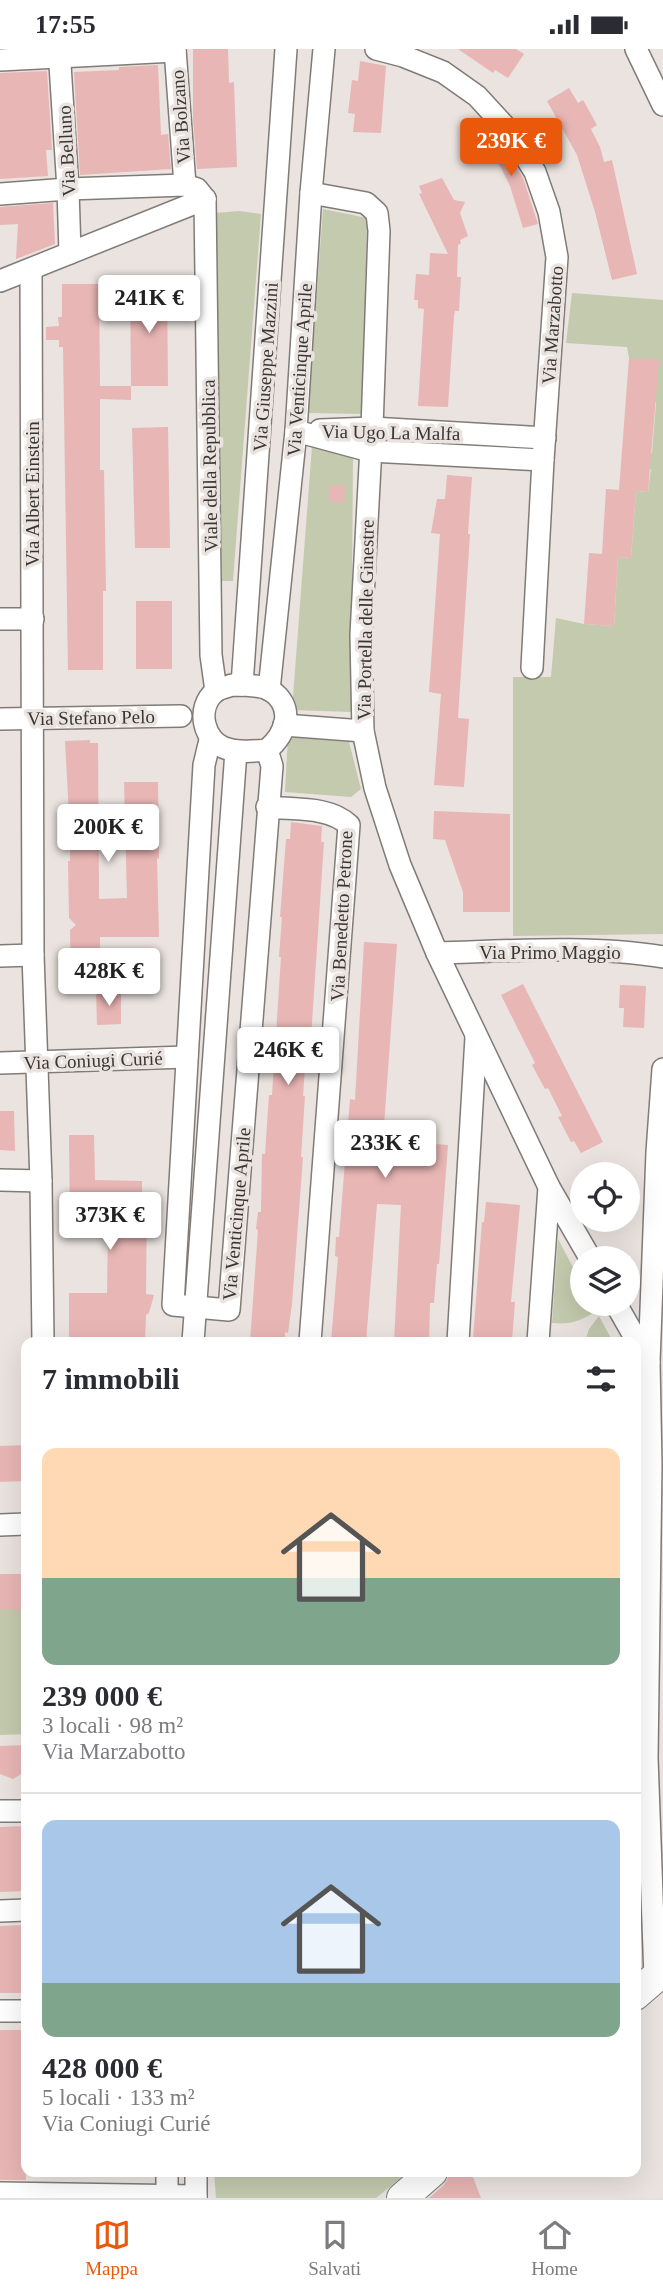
<!DOCTYPE html>
<html lang="it">
<meta charset="utf-8">
<style>
body{margin:0;font-family:"Times New Roman",serif;background:#f2f2f3;color:#2b2b33;height:100vh;display:flex;flex-direction:column;font-size:26px;white-space:nowrap}
*{box-sizing:border-box;margin:0}
p{font-size:23px;color:#7c7c81}
.icon{flex:none;width:38px;height:38px;fill:none;stroke:currentColor;stroke-width:2;stroke-linecap:round;stroke-linejoin:round}
.map{position:relative;flex:1;overflow:hidden}
.details{position:absolute;left:21px;top:1288px;width:620px;height:840px;display:flex;flex-direction:column;background:#fff;border-radius:14px;box-shadow:0 7px 28px #0002}
.details>*{flex:none}
.buttons{position:absolute;left:570px;top:1113px;display:grid;gap:14px}
.buttons a{display:grid;place-items:center;width:70px;height:70px;border-radius:50%;background:#fff;box-shadow:0 7px 28px #0002;font-size:35px}
.price{position:absolute;translate:-50% -60px;padding:0 16px;border-radius:7px;background:#fff;color:#222;font-size:23px;line-height:46px;filter:drop-shadow(0 2px 4px #0008)}
.price::after{content:'';position:absolute;left:50%;top:42px;width:21px;height:16px;margin-left:-10px;background:inherit;clip-path:polygon(0 0,100% 0,50% 100%)}
.price.selected{background:#ea580c;color:#fff}
ul{padding:0;list-style:none}
li{display:grid;align-content:center;gap:14px;height:371px;padding:0 21px}
li+li{border-top:2px solid #e1e1e2}
li span{display:grid;place-items:center;height:217px;border-radius:14px;color:#555}
li>.icon{margin-inline-start:auto}
span .icon{width:126px;height:126px;fill:#fffc;stroke-width:1}
li b{font-size:30px}
h2{display:flex;justify-content:space-between;align-items:center;height:84px;padding:0 21px;font-size:30px}
.status{display:flex;justify-content:space-between;align-items:center;height:49px;padding:0 35px;background:#fff;direction:ltr}
.status svg{height:19px;fill:currentColor}
.tabs{display:flex;justify-content:space-around;align-items:center;height:98px;border-top:2px solid #e1e1e2;background:#fff;font-size:19px;color:#7c7c81}
.tabs a{display:grid;justify-items:center;gap:4px}
.tabs .selected{color:#ea580c}
.map>svg:first-child{display:block}
</style>
<div class="status"><b>17:55</b><svg viewBox="0 0 49 12"><path d="M0 12V9h3v3zM5 12V6h3v6zM10 12V3h3v9zM15 12V0h3v12zM26 1h20v11H26zM47 4h2v5h-2z"/></svg></div>
<div class="map">
<svg width="663" height="2149" viewBox="0 0 663 2149">
<rect width="100%" height="100%" fill="#eae3df"/>
<g fill="#c3caae">
<path d="M323 160 367 169 363 365 308 364Z"/>
<path d="M239 162 261 165 233 532H222L215 164Z"/>
<path d="M572 244 663 251V885L513 887V628H551L556 569 584 575 614 577 618 508 631 509 636 442 648 443 651 420H648L649 404H652L656 354 629 309 627 298 566 294Z"/>
<path d="M312 397 353 407 351 663 292 661Z"/>
<path d="M288 688 349 693 361 740 351 748 285 743Z"/>
<path d="M558 1190 583 1237V1255H592L596 1262C581 1272 570 1276 552 1274Z"/>
<path d="M599 1267 613 1293H585L589 1280Z"/>
<path d="M635 1464H641L635 1655Z"/>
<path d="M0 1561H26V1685L0 1686Z"/>
<path d="M635 1792 641 1929 635 1934Z"/>
<path d="M214 2123H408L376 2149H216Z"/>
</g>
<g fill="#e8b6b5">
<path d="M193 0H228L229 34 234 33 237 118 197 120 193 70Z"/>
<path d="M458 0H516L524 5 508 29 495 21 493 24Z"/>
<path d="M360 12 386 17 381 84 353 83 355 65 348 64 352 31 358 32Z"/>
<path d="M158 16 161 86 168 85 171 120 80 126 74 23 119 21V18Z"/>
<path d="M47 22 52 101H46L48 127 0 130V24Z"/>
<path d="M569 39 578 54 583 51 597 76 591 80 600 98 604 113 612 111 637 225 612 231 595 163 577 106 547 52Z"/>
<path d="M488 79 499 90 523 129 538 175 523 179 510 137 501 119 478 87Z"/>
<path d="M442 129 454 151 465 153 460 164 468 187 460 191 461 194 458 196 457 228H461L459 262H455L454 267 448 358 418 357 424 260 418 259V251H414L416 225 429 226 430 204 448 205 419 145 422 144 419 137Z"/>
<path d="M53 154 55 195 16 210 18 175 0 176V158Z"/>
<path d="M167 234 168 337H131L130 235Z"/>
<path d="M62 235H99L100 337H131V351L100 350V421H104L106 542H103V621H68L63 298H59V291H46V278L59 277 58 268H62Z"/>
<path d="M629 309 659 311 648 443 636 442 631 509 618 508 614 577 584 575 589 504 602 505 606 440 619 441Z"/>
<path d="M168 378 170 499H135L132 379Z"/>
<path d="M447 426 472 428 468 485H470L458 669 469 670 464 738 434 736 441 645 429 643 440 485 431 484 437 450H445Z"/>
<path d="M330 436 345 437 344 454 329 452Z"/>
<rect x="136" y="552" width="36" height="68"/>
<path d="M90 691V694H98L99 850 127 849 124 733H158L159 810 157 809 159 888H100V935L71 936 70 881 76 876 69 869 68 812H70V785L65 692Z"/>
<path d="M434 762 510 765V863H463V843L445 791 433 790Z"/>
<path d="M291 773 322 777 321 793H324L311 989H307L303 1047H305L301 1108H303L292 1255 288 1284 285 1283V1293H250L258 1181 256 1180 258 1163H261L262 1105H265L269 1046H272L281 908H279L282 868H280L286 790H290Z"/>
<path d="M364 893 397 895 383 1091 448 1096 439 1215H437L434 1254H430L429 1293H394L401 1156 377 1155 366 1293H331L338 1208 335 1207 336 1188H339L350 1050 355 1051Z"/>
<path d="M523 935 603 1093 581 1104 574 1092 571 1093 558 1068 562 1067 548 1039 545 1040 532 1016 535 1014 501 946Z"/>
<path d="M620 936 646 937 644 979 623 978 624 959H619Z"/>
<path d="M96 942H121V975L97 976Z"/>
<path d="M0 1062H14L15 1102 0 1101Z"/>
<path d="M69 1086H94L95 1131 142 1132V1149H147L146 1245 154 1246 149 1264 146 1266 145 1293H69V1244H107L108 1177 70 1178Z"/>
<path d="M486 1153 520 1156 511 1253H515L512 1292 508 1293H474L473 1290 482 1173H484Z"/>
<path d="M26 1396V1432L0 1433V1397Z"/>
<rect x="0" y="1525" width="26" height="36"/>
<path d="M26 1696V1722L13 1730 0 1725V1697Z"/>
<path d="M26 1777V1797H21L22 1823H26V1842L0 1843V1778Z"/>
<path d="M26 1876V1944H0V1877Z"/>
<rect x="0" y="1981" width="26" height="150"/>
<path d="M449 2123H471L481 2149H429L444 2136 448 2129Z"/>
</g>
<g fill="none" stroke-linecap="round" stroke-linejoin="round">
<g stroke="#817b77" stroke-width="24">
<g id="street">
<path d="M59 0 68 140 70 204"/>
<path d="M175 0 185 136"/>
<path d="M376 0 403 7 443 23 477 47 509 82 535 123 549 163 557 208 543 411 532 619"/>
<path d="M636 0 663 56"/>
<path d="M0 11 175 2"/>
<path d="M311 144 366 154 377 164 379 182 372 379 361 586 363 682 375 739 400 816 437 904 549 1138 590 1209"/>
<path d="M0 145 68 140 185 136 197 140 205 150"/>
<path d="M205 150 211 606 216 642"/>
<path d="M31 220 33 906 41 1132 43 1293"/>
<path d="M0 232 205 150"/>
<path d="M320 381 372 379 545 389"/>
<path d="M296 382 370 402 543 411"/>
<path d="M0 570H33"/>
<path d="M232 636C243 636 261 636 270 641 296 658 286 685 267 701 255 702 240 704 228 700 203 694 195 658 216 642 220 639 227 638 232 636Z"/>
<path d="M242 636 286 0"/>
<path d="M269 641 296 382 311 144 324 0"/>
<path d="M0 670 181 667"/>
<path d="M284 676 363 682"/>
<path d="M210 691 204 716 173 1256 229 1261 272 717 267 701"/>
<path d="M267 758C294 761 329 757 349 776L310 1293"/>
<path d="M437 904C510 902 591 896 663 908"/>
<path d="M0 907 33 906"/>
<path d="M0 1014 187 1008"/>
<path d="M0 1131 41 1132"/>
<path d="M616 1255 649 1313"/>
<path d="M193 1293 236 702"/>
<path d="M458 1293 476 988"/>
<path d="M538 1293 549 1138"/>
<path d="M0 1476 26 1475"/>
<path d="M0 1762H26"/>
<path d="M0 1862 26 1861"/>
<path d="M655 1929 647 1709 651 1416 649 1313 657 1103 663 1020"/>
<path d="M0 1962H26"/>
<path d="M0 2144 196 2147"/>
<path d="M167 2147V2123"/>
<path d="M196 2149V2123"/>
</g>
</g>
<g stroke="#817b77" stroke-width="32">
<g id="secondary">
<path d="M635 1946 663 1922"/>
<path d="M402 2149 432 2123"/>
</g>
</g>
<use href="#street" stroke="#fff" stroke-width="21"/>
<use href="#secondary" stroke="#fff" stroke-width="30"/>
</g>
<g text-anchor="middle" stroke-width="7" stroke-linejoin="round" paint-order="stroke">
<g font-size="19" fill="#383634" stroke="#eae3df">
<text transform="translate(180 68) rotate(-94)" y="7">Via Bolzano</text>
<text transform="translate(66 102) rotate(-93)" y="7">Via Belluno</text>
<text transform="translate(552 276) rotate(-86)" y="7">Via Marzabotto</text>
<text transform="translate(265 318) rotate(-86)" y="7">Via Giuseppe Mazzini</text>
<text transform="translate(299 321) rotate(-86)" y="7">Via Venticinque Aprile</text>
<text transform="translate(391 383) rotate(1)" y="7">Via Ugo La Malfa</text>
<text transform="translate(209 417) rotate(-91)" y="7">Viale della Repubblica</text>
<text transform="translate(32 445) rotate(-90)" y="7">Via Albert Einstein</text>
<text transform="translate(365 571) rotate(-89)" y="7">Via Portella delle Ginestre</text>
<text transform="translate(91 668) rotate(-1)" y="7">Via Stefano Pelo</text>
<text transform="translate(341 867) rotate(-87)" y="7">Via Benedetto Petrone</text>
<text x="550" y="910">Via Primo Maggio</text>
<text transform="translate(93 1011) rotate(-2)" y="7">Via Coniugi Curié</text>
<text transform="translate(236 1165) rotate(-85)" y="7">Via Venticinque Aprile</text>
</g>
</g>
</svg>
<div class="buttons">
<a><svg class="icon" aria-label="locate" viewBox="0 0 24 24"><circle cx="12" cy="12" r="6"/><path d="M12 2v4M12 18v4M2 12h4M18 12h4"/></svg></a>
<a><svg class="icon" aria-label="layers" viewBox="0 0 24 24"><path d="M12 4l9 5-9 5-9-5zM3 14l9 5 9-5"/></svg></a>
</div>
<b class="price selected" style="left:511px;top:129px">239K €</b>
<b class="price" style="left:149px;top:286px">241K €</b>
<b class="price" style="left:108px;top:815px">200K €</b>
<b class="price" style="left:109px;top:959px">428K €</b>
<b class="price" style="left:288px;top:1038px">246K €</b>
<b class="price" style="left:385px;top:1131px">233K €</b>
<b class="price" style="left:110px;top:1203px">373K €</b>
<section class="details">
<h2>7 immobili<svg class="icon" aria-label="filters" viewBox="0 0 24 24"><path d="M4 7h16M4 17h16"/><circle cx="9" cy="7" r="2"/><circle cx="15" cy="17" r="2"/></svg></h2>
<ul>
<li><span style="background:linear-gradient(#ffd9b3 60%,#7fa58c 0)"><svg class="icon" aria-label="home" viewBox="0 0 24 24"><path d="M3 11l9-7 9 7M6 9v11h12V9"/></svg></span><div><b>239 000 €</b><p>3 locali · 98 m²</p><p>Via Marzabotto</p></div></li>
<li><span style="background:linear-gradient(#a9c7e8 75%,#7fa58c 0)"><svg class="icon" aria-label="home" viewBox="0 0 24 24"><path d="M3 11l9-7 9 7M6 9v11h12V9"/></svg></span><div><b>428 000 €</b><p>5 locali · 133 m²</p><p>Via Coniugi Curié</p></div></li>
</ul>
</section>
</div>
<nav class="tabs">
<a class="selected"><svg class="icon" aria-label="map" viewBox="0 0 24 24"><path d="M3 6l6-2 6 2 6-2v14l-6 2-6-2-6 2zM9 4v14M15 6v14"/></svg>Mappa</a>
<a><svg class="icon" aria-label="saved" viewBox="0 0 24 24"><path d="M7 4h10v16l-5-4-5 4z"/></svg>Salvati</a>
<a><svg class="icon" aria-label="home" viewBox="0 0 24 24"><path d="M3 11l9-7 9 7M6 9v11h12V9"/></svg>Home</a>
</nav>
